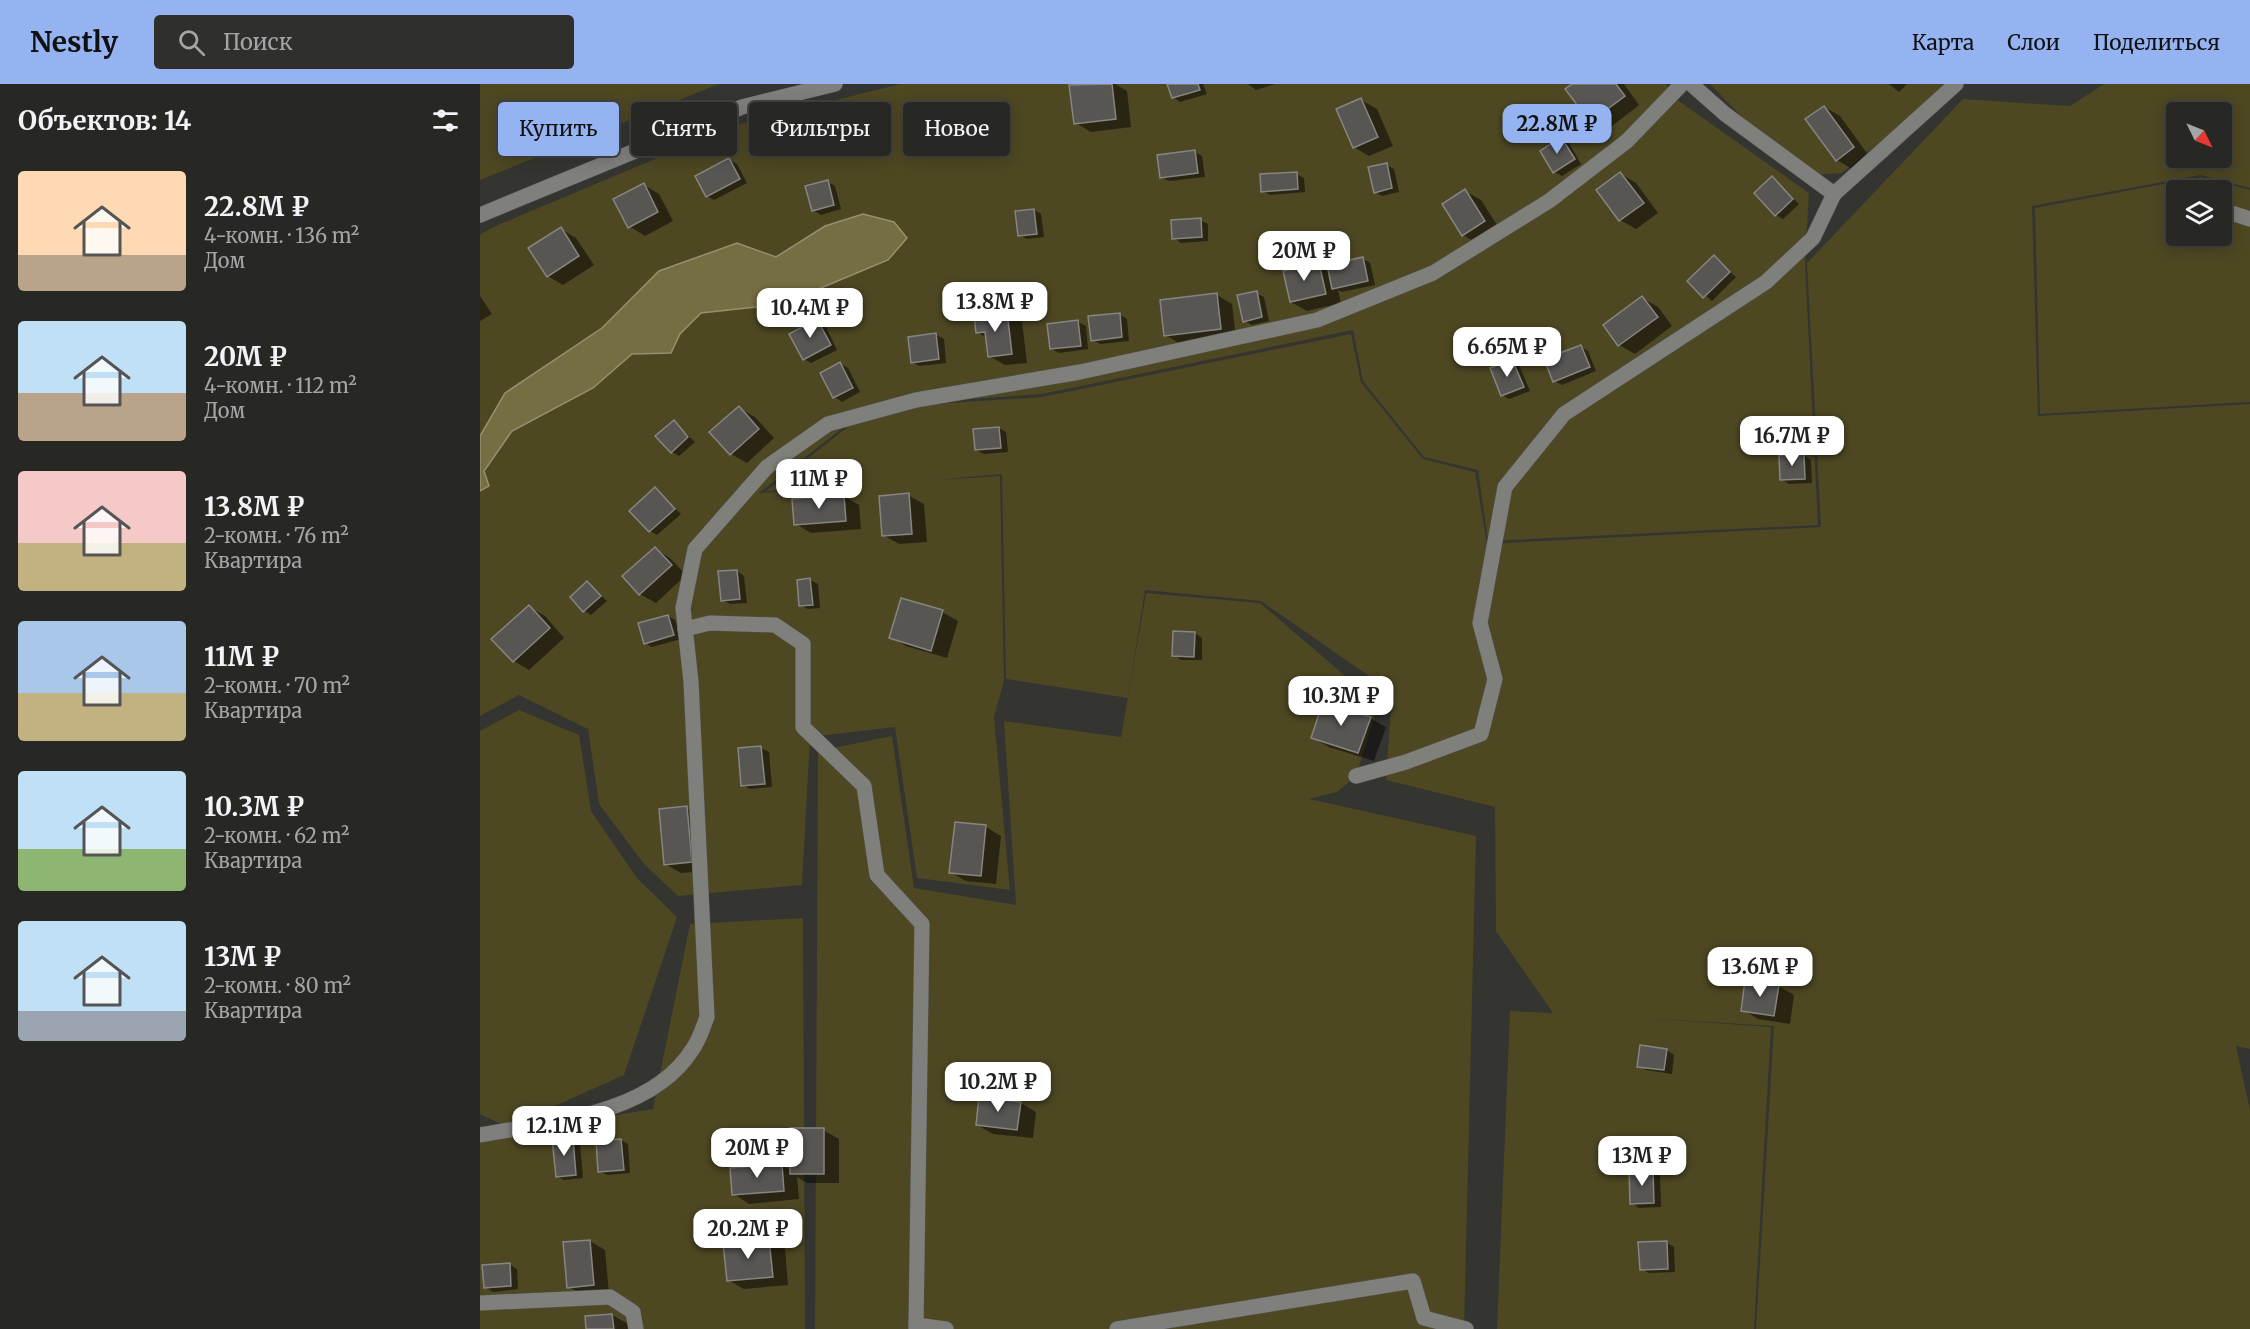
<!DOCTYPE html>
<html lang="ru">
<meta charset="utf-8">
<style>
body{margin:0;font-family:Merriweather,serif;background:#2f2f2c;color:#f1f3f6;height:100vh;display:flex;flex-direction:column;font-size:22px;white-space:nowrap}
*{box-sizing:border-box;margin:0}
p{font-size:20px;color:#a4a5a6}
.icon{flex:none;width:33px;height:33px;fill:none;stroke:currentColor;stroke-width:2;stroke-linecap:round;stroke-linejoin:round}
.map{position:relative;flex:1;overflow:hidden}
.details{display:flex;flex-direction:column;background:#272724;width:480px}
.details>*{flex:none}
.guide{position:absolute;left:18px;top:18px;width:570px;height:54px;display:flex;gap:12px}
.needle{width:39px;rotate:133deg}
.tools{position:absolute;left:1686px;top:18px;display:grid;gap:12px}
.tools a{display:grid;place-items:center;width:66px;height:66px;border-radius:6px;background:#272724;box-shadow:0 3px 15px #0003,0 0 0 2px #434441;font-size:30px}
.price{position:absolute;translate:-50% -51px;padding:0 14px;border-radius:12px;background:#fff;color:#222;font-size:20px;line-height:39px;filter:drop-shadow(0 2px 3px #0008)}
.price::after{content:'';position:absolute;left:50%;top:36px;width:18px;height:14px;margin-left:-9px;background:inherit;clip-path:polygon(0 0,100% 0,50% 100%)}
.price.current{background:#95b2f1;color:#111}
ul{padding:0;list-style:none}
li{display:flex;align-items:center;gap:18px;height:150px;padding:0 18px}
li span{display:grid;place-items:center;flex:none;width:168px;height:120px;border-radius:6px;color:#555}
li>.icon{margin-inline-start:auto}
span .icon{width:72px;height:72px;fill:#fffc;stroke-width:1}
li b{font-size:26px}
h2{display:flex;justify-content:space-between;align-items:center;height:72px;padding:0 18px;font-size:26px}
.chip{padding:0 21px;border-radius:6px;background:#272724;box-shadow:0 3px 15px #0003,0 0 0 2px #434441;font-size:21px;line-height:54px}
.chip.current{background:#95b2f1;color:#111}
header{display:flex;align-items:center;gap:36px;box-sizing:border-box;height:84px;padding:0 30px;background:#95b2f1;color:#111}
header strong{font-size:28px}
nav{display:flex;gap:33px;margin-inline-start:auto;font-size:21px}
.search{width:420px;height:54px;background:#2f2f2c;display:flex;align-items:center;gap:15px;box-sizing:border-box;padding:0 21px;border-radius:6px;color:#a4a5a6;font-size:22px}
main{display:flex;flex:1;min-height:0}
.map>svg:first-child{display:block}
</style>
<header>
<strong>Nestly</strong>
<div class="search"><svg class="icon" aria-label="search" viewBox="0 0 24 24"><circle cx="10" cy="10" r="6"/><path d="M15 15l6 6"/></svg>Поиск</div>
<nav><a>Карта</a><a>Слои</a><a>Поделиться</a></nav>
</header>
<main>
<section class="details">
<h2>Объектов: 14<svg class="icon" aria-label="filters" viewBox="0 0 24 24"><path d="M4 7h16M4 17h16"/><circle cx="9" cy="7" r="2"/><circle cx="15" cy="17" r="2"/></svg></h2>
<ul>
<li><span style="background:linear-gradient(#ffd9b3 70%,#b9a48a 0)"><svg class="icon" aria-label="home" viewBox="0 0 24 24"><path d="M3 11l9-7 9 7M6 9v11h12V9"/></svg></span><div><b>22.8M ₽</b><p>4-комн. · 136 m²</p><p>Дом</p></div></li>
<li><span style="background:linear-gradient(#bfe0f5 60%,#b9a48a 0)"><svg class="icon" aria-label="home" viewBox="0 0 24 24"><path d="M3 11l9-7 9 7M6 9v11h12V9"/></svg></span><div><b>20M ₽</b><p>4-комн. · 112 m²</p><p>Дом</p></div></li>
<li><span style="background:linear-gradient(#f6c9c9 60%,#c2b280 0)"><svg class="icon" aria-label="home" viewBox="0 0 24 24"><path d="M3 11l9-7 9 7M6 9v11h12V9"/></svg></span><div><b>13.8M ₽</b><p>2-комн. · 76 m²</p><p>Квартира</p></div></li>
<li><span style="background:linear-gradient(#a9c7e8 60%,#c2b280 0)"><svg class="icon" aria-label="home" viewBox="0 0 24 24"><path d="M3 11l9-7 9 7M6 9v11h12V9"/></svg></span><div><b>11M ₽</b><p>2-комн. · 70 m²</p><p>Квартира</p></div></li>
<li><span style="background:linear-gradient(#bfe0f5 65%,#8fb573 0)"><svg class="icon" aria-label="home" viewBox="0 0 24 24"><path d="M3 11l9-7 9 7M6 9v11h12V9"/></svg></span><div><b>10.3M ₽</b><p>2-комн. · 62 m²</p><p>Квартира</p></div></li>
<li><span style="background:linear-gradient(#bfe0f5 75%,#9aa5b1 0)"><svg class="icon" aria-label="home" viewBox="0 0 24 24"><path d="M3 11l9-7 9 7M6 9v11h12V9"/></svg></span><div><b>13M ₽</b><p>2-комн. · 80 m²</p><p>Квартира</p></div></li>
</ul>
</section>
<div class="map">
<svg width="1770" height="1245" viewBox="0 0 1770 1245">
<rect width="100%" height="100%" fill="#343430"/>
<g fill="#4d4722" fill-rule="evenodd">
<path d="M0 0H239L0 96Z"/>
<path d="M420 0H1186L1196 15 1329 109 1325 178 1338 441 1008 457 998 386 944 373 883 297 873 246 562 310 391 322 279 409 361 404 286 407 392 324 562 313 871 250 881 298 943 375 995 388 1007 460 1341 443 1327 179 1483 15 1590 22 1624 0H1770V104L1721 91 1552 122 1558 332 1770 320V965L1756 962 1770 1026V1245H1276L1294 942 1163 934 1291 943 1274 1245H1017L1030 927 1073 929 1016 847 1015 723 906 696 912 608 781 517 665 506 648 614 526 595 522 390 457 396 520 392 524 597 514 633 530 806 437 794 415 643 330 653 322 801 198 812 164 780 119 720 108 645 39 611 0 632V151L11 144 256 41ZM1696 28H1742V74H1696Z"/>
<path d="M1230 0H1471L1362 89 1335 91 1273 44Z"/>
<path d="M1721 93 1770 106V318L1560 330 1555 124ZM1696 106H1742V152H1696Z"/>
<path d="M666 509 780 519 898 620 876 692 857 708 829 715 996 752 984 1245H335L338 667 412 652 434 804 536 821 524 637 641 653Z"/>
<path d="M39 626 99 651 111 727 157 794 197 833 144 991 28 1043 0 1030V647Z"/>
<path d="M323 834 325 1245H0V1044L28 1049 173 1025 210 840Z"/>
</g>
<path fill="#756e42" stroke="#959070" stroke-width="1.5" d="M383 130 414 138 427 154 408 176 336 206 276 223 221 229 200 250 191 269 152 270 113 304 32 347 4 387 9 402 0 407V352L25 309 122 244 179 187 257 159 296 173 345 142Z"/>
<g fill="#0007">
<path d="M611 0H635L647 7 651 43 611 48 596 39 591 2Z"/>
<path d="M689 0H723L727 10 700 18 693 13Z"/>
<path d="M768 0H795L776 6Z"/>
<path d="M1095 0H1144L1159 21 1127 46 1111 37Z"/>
<path d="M1409 0H1427L1419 8Z"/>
<path d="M881 16 897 25 913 62 889 72 874 63Z"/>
<path d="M1344 23 1360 32 1389 72 1372 85 1357 76Z"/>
<path d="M479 29 487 33 496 66 471 72 463 68Z"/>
<path d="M1081 55 1089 59 1101 80 1082 92 1074 88Z"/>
<path d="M715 68 722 72 725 93 689 97 681 93Z"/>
<path d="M249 76 257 80 267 99 234 116 227 112Z"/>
<path d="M907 81 914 85 919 108 902 112 895 108Z"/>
<path d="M816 90 824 94 825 108 790 111 782 107Z"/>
<path d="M1141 90 1156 99 1178 129 1156 145 1140 136 1119 106Z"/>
<path d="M1292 94 1319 120 1303 135 1296 131Z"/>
<path d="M348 98 355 102 361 125 341 131 333 126Z"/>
<path d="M164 101 179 110 193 137 165 152 149 142Z"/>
<path d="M985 107 1001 116 1020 146 998 160 983 151Z"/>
<path d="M554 126 561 130 564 153 547 155 540 151Z"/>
<path d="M720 136 728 140V157L701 159 694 154Z"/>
<path d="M81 145 96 154 114 181 83 201 68 192Z"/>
<path d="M1234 173 1256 193 1232 217 1209 197Z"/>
<path d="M882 174 890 179 895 201 861 208 858 206 861 219 827 227 811 218 838 180 850 187Z"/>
<path d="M776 209 784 213 789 237 772 241 764 237Z"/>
<path d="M737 211 752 220 756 254 701 260 685 251Z"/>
<path d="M0 212 12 230 0 237Z"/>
<path d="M1162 214 1178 223 1192 242 1155 270 1139 261Z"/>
<path d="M527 228 542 237 547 279 525 281 509 272 507 254 497 248Z"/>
<path d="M639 230 647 235 649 257 620 260 613 256Z"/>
<path d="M337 237 345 241 357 266 331 279 324 275Z"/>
<path d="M598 238 606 242 608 265 579 269 572 265Z"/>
<path d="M456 251 464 255 466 279 439 282 432 278Z"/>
<path d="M1101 263 1108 267 1116 287 1082 301 1074 297Z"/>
<path d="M1032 276 1039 281 1050 307 1029 315 1022 311Z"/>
<path d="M360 280 368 284 380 308 362 318 355 313Z"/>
<path d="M259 324 275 333 294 354 267 379 251 370Z"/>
<path d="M194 338 215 358 199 372 192 368Z"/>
<path d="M519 344 526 348 528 368 504 370 496 366Z"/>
<path d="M1324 371 1331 376 1332 399 1309 400 1301 395Z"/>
<path d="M175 405 201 430 177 451 170 447Z"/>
<path d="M428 411 444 420 447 458 419 460 403 451Z"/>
<path d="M363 412 379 421 381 445 331 449 316 440Z"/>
<path d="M175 465 190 474 206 491 176 519 160 510Z"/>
<path d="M257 487 264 492 267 519 250 520 242 516Z"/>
<path d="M330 496 338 500 340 524 328 525 320 521Z"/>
<path d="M107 499 127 517 111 531 104 526Z"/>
<path d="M49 523 65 532 84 554 49 586 34 577Z"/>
<path d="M462 528 478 537 467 574 426 562 411 553Z"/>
<path d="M188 532 195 536 201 555 172 563 165 559Z"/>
<path d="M715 549 722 554V576H701L694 571Z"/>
<path d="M890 634 906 643 894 677 849 663 833 654Z"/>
<path d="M281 664 289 668 292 703 270 705 263 701Z"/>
<path d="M206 724 222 733 227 787 201 789 185 780Z"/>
<path d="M506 743 521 752 516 800 486 797 470 788Z"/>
<path d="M1298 902 1314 911 1310 940 1278 935 1263 926Z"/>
<path d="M1161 963 1187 966 1194 971 1192 990 1166 986 1159 982Z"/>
<path d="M541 1019 556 1028 553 1054 513 1050 497 1041Z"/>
<path d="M343 1046 359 1055V1099H327L317 1093 319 1115 269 1120 254 1110 301 1081 312 1087Z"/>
<path d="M93 1055 100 1059 103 1094 84 1096 77 1092Z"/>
<path d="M141 1056 148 1060 150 1089 127 1091 120 1087Z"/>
<path d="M1172 1087 1180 1091 1181 1123 1159 1124 1152 1119Z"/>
<path d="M289 1156 305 1165 308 1201 264 1205 248 1196Z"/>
<path d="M110 1157 125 1166 129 1210 104 1212 89 1203Z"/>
<path d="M1186 1158 1194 1163 1195 1188 1169 1189 1161 1185Z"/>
<path d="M29 1180 37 1185 38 1205 13 1208 5 1203Z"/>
<path d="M132 1231 148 1240V1245H107Z"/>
</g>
<g fill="#575653" stroke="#868581" stroke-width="1.5">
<path d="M632 0 636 35 594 40 589 1Z"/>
<path d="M687 0H718L720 6 692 14Z"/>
<path d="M1092 0H1136L1145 12 1110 38 1085 5Z"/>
<path d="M881 14 898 53 873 64 856 25Z"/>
<path d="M1344 22 1374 63 1356 77 1325 35Z"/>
<path d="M479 27 489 62 462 69 453 34Z"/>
<path d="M1081 53 1095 75 1073 89 1060 67Z"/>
<path d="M715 66 718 89 680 94 677 71Z"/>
<path d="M249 74 260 95 226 113 215 92Z"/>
<path d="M907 79 912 104 894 109 888 83Z"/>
<path d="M817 88 818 105 781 108 780 90Z"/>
<path d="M1140 88 1164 119 1139 137 1116 106Z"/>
<path d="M1292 92 1313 115 1295 132 1274 109Z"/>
<path d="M348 96 354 121 332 127 325 102Z"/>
<path d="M164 99 178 128 148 144 133 115Z"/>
<path d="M985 105 1005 137 982 152 962 120Z"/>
<path d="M554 125 557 150 538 152 535 127Z"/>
<path d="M721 134 722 153 692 155 691 136Z"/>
<path d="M81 143 99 172 67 193 48 164Z"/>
<path d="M1234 171 1250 188 1223 214 1207 197Z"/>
<path d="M883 173 888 197 852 205 847 181Z"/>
<path d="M839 179 846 210 810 218 803 187Z"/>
<path d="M777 207 782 233 763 238 757 211Z"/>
<path d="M737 209 741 245 684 252 680 216Z"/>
<path d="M1162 212 1178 233 1138 262 1123 241Z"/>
<path d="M527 227 532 270 508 273 505 248 496 249 494 231Z"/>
<path d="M640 229 642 253 611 257 608 232Z"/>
<path d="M337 235 351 261 323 276 309 250Z"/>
<path d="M598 236 601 262 570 265 567 240Z"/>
<path d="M456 249 459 275 431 279 428 253Z"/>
<path d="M1101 261 1110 283 1073 298 1064 275Z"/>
<path d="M1032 275 1044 303 1021 312 1010 284Z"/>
<path d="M360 278 373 304 353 314 340 289Z"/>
<path d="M259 322 279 345 250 371 229 348Z"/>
<path d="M194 336 208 353 191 369 175 352Z"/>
<path d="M519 343 521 364 495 366 493 345Z"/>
<path d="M1324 370 1325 395 1300 396 1299 371Z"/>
<path d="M175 403 195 425 169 448 149 427Z"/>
<path d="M429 409 432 450 402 452 399 412Z"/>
<path d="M364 411 366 437 314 441 312 415Z"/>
<path d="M175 463 192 481 159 511 142 492Z"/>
<path d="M257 486 260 515 241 517 238 487Z"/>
<path d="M330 494 333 521 319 522 317 496Z"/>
<path d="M107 497 121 512 103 528 90 513Z"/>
<path d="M421 514 463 526 451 567 409 554Z"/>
<path d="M49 521 70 544 33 578 11 555Z"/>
<path d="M188 531 194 551 164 560 158 539Z"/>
<path d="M693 547 715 548 714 573 692 572Z"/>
<path d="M843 618 891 633 878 669 831 654Z"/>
<path d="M281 662 285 700 261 702 258 664Z"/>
<path d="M207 722 212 778 184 781 179 725Z"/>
<path d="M475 738 506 741 501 792 469 789Z"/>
<path d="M1265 896 1299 901 1294 932 1261 927Z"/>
<path d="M1160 961 1187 965 1184 986 1157 983Z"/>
<path d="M499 1013 541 1018 537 1046 496 1041Z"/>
<rect x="310" y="1044" width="34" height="46"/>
<path d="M93 1053 96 1091 76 1093 72 1055Z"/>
<path d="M141 1055 144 1086 118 1088 116 1057Z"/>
<path d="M302 1080 304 1107 252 1111 250 1084Z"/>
<path d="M1173 1085 1174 1119 1150 1120 1149 1086Z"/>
<path d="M289 1155 293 1193 247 1197 243 1159Z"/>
<path d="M110 1156 114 1201 87 1204 83 1158Z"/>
<path d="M1187 1157 1188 1185 1160 1186 1158 1158Z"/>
<path d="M30 1179 31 1202 4 1204 2 1181Z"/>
<path d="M132 1230 134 1245H106L105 1232Z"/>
</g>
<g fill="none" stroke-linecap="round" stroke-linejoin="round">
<g stroke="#53524f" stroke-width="16">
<g id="minor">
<path d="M1211 0 1245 30 1354 110 1476 0"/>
<path d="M1742 126 1770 135"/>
<path d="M0 131 262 23 355 0"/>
<path d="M205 545 230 539 295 541 323 560V643L384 702 397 791 442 840 436 1241"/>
<path d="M876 692 926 678 1001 650 1015 595 1000 539 1025 403 1084 330 1286 198 1333 154 1354 110"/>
<path d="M0 1051C69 1038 171 1031 212 966 219 957 223 943 227 933L211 598 203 524 215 465 287 383 348 340 436 316 600 288 837 236 953 189 1069 117 1147 57 1202 0"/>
<path d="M0 1219 130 1213 153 1228 156 1245"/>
<path d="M436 1245V1241L466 1245"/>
<path d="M637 1245 933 1197 944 1234 986 1245"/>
</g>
</g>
<use href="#minor" stroke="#7f7f7b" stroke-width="15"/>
</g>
</svg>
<div class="tools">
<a><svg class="needle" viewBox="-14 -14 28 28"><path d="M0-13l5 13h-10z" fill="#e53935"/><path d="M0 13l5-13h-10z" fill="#a4a5a6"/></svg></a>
<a><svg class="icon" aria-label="layers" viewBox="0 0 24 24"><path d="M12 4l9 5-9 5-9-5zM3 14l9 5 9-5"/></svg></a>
</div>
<b class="price current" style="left:1077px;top:71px">22.8M ₽</b>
<b class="price" style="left:824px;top:198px">20M ₽</b>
<b class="price" style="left:515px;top:249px">13.8M ₽</b>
<b class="price" style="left:330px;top:255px">10.4M ₽</b>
<b class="price" style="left:1027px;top:294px">6.65M ₽</b>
<b class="price" style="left:1312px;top:383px">16.7M ₽</b>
<b class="price" style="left:339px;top:426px">11M ₽</b>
<b class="price" style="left:861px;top:643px">10.3M ₽</b>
<b class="price" style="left:1280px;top:914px">13.6M ₽</b>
<b class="price" style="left:518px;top:1029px">10.2M ₽</b>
<b class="price" style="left:84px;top:1073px">12.1M ₽</b>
<b class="price" style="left:277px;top:1095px">20M ₽</b>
<b class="price" style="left:1162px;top:1103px">13M ₽</b>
<b class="price" style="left:268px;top:1176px">20.2M ₽</b>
<div class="guide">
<a class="chip current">Купить</a>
<a class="chip">Снять</a>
<a class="chip">Фильтры</a>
<a class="chip">Новое</a>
</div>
</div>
</main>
